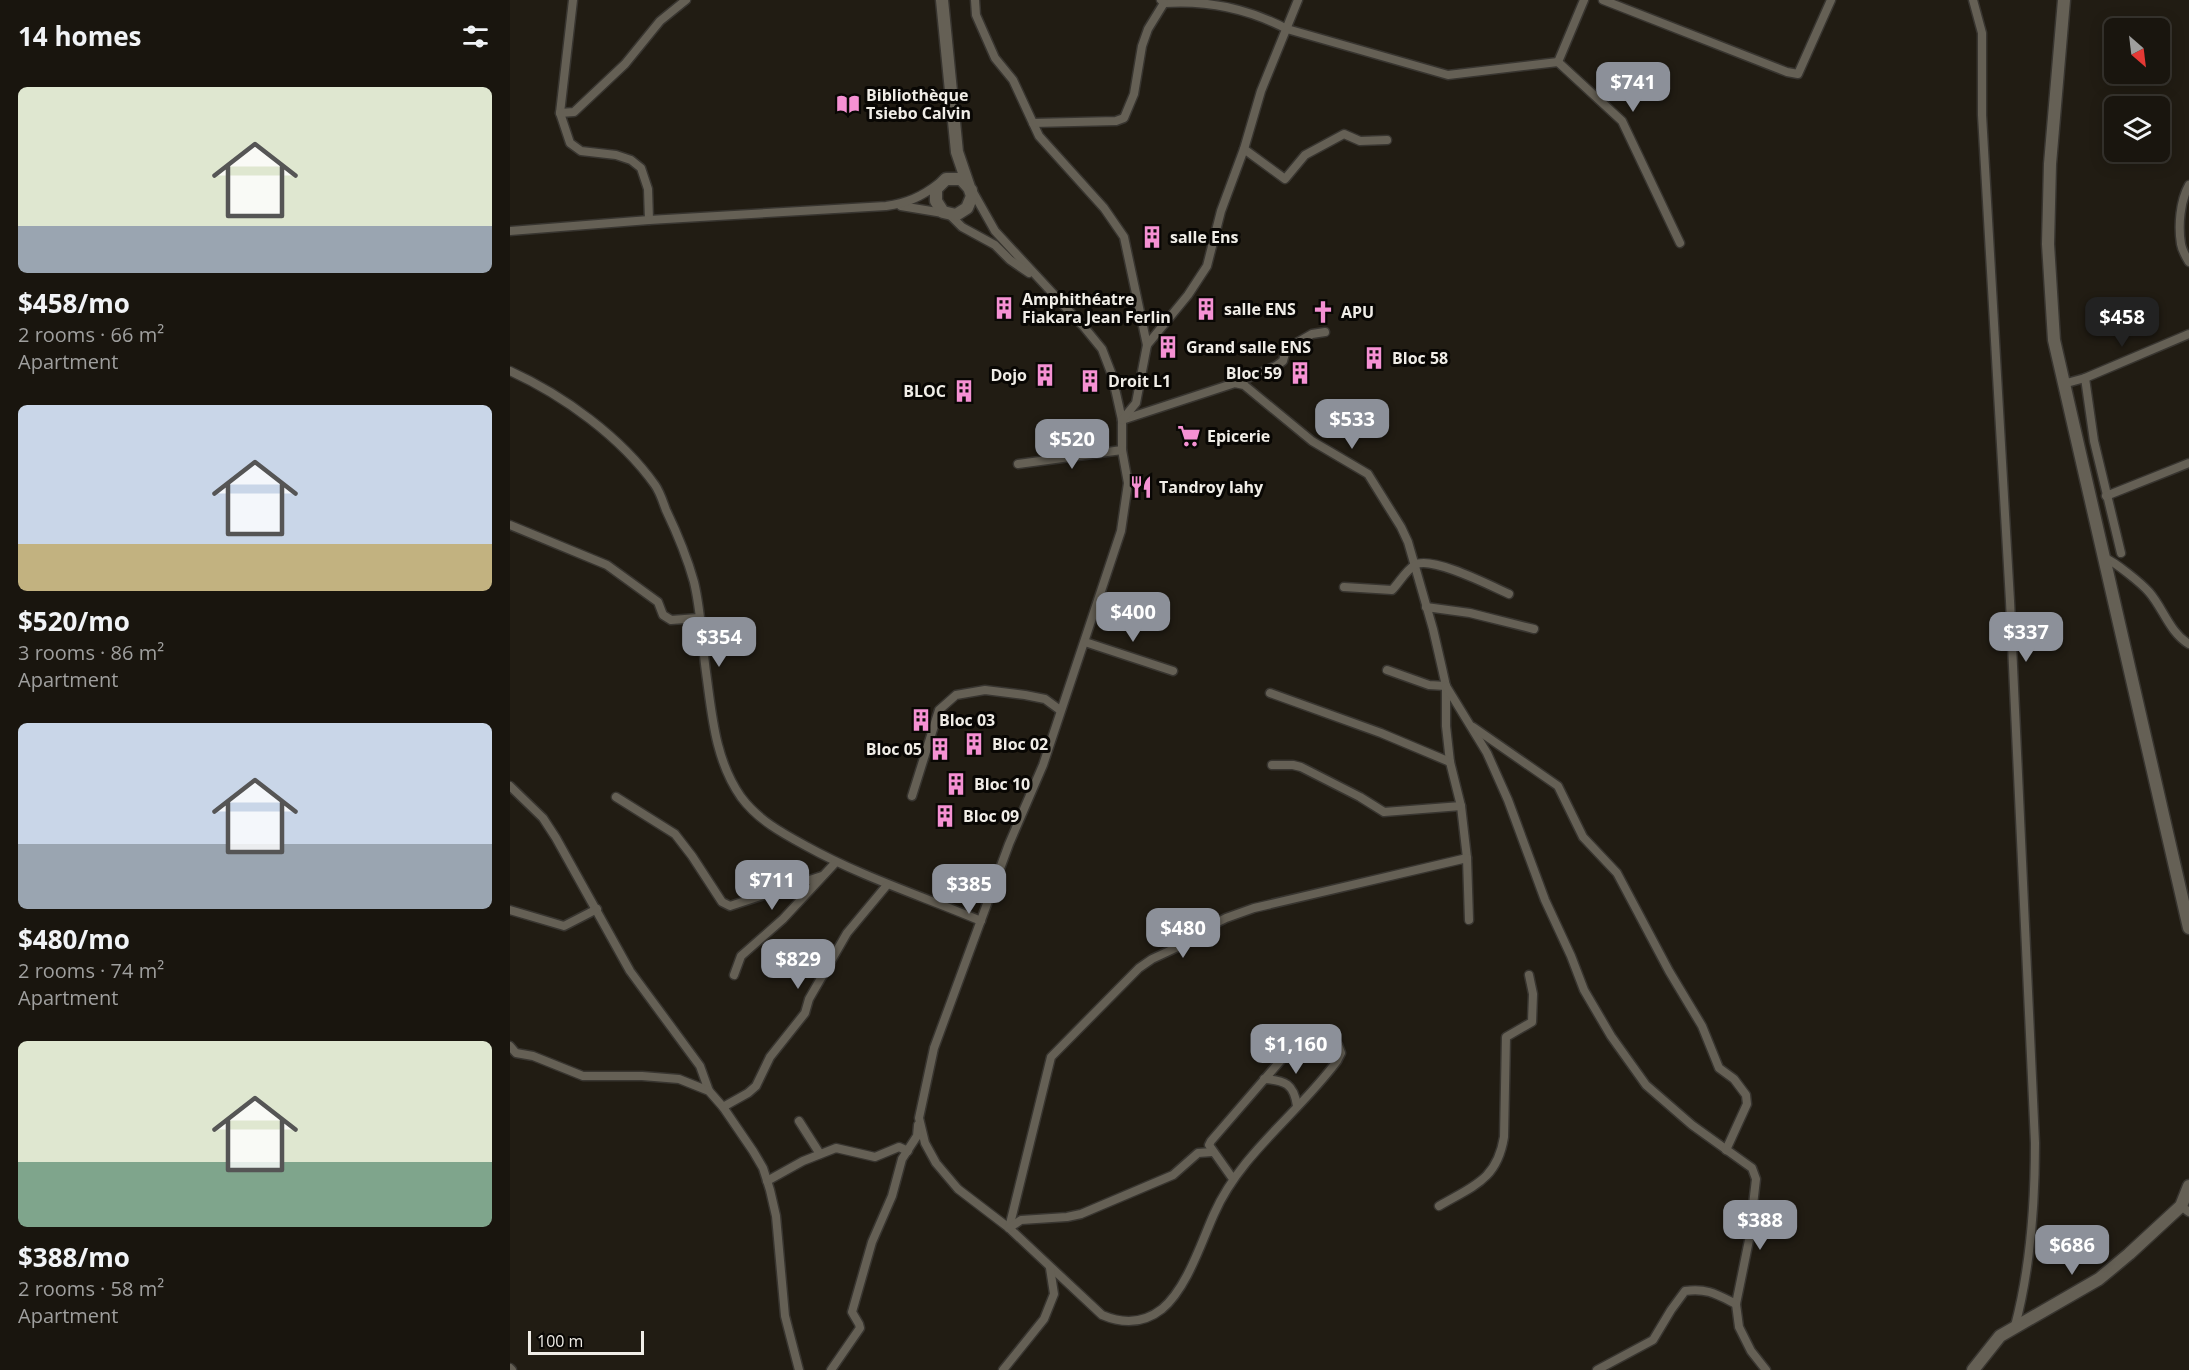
<!DOCTYPE html>
<meta charset="utf-8">
<style>
body{margin:0;font-family:"Open Sans",sans-serif;background:#26221c;color:#f1f3f6;height:100vh;display:flex;flex-direction:column;font-size:22px;white-space:nowrap}
*{box-sizing:border-box;margin:0}
p{font-size:20px;color:#9f9f9e}
.icon{flex:none;width:33px;height:33px;fill:none;stroke:currentColor;stroke-width:2;stroke-linecap:round;stroke-linejoin:round}
.map{position:relative;flex:1;overflow:hidden}
.side{display:flex;flex-direction:column;background:#19150e;width:510px}
.side>*{flex:none}
.needle{width:39px;rotate:152deg}
.tools{position:absolute;left:1594px;top:18px;display:grid;gap:12px}
.tools a{display:grid;place-items:center;width:66px;height:66px;border-radius:9px;background:#19150e;box-shadow:0 3px 15px #0003,0 0 0 2px #37342e;font-size:30px}
.scale{position:absolute;left:18px;bottom:15px;width:116px;box-sizing:border-box;padding-left:6px;border:3px solid #f0ede7;border-top:0;font-size:16px;line-height:21px;white-space:nowrap;color:#f0ede7;-webkit-text-stroke:4px #090704;paint-order:stroke}
.price{position:absolute;translate:-50% -51px;padding:0 14px;border-radius:12px;background:#8c9099;color:#fff;font-size:20px;line-height:39px;filter:drop-shadow(0 2px 3px #0008)}
.price::after{content:'';position:absolute;left:50%;top:36px;width:18px;height:14px;margin-left:-9px;background:inherit;clip-path:polygon(0 0,100% 0,50% 100%)}
.price.current{background:#222;color:#fff}
ul{padding:0;list-style:none}
li{display:grid;align-content:center;gap:12px;height:318px;padding:0 18px}
li span{display:grid;place-items:center;height:186px;border-radius:9px;color:#555}
li>.icon{margin-inline-start:auto}
span .icon{width:108px;height:108px;fill:#fffc;stroke-width:1}
li b{font-size:26px}
h2{display:flex;justify-content:space-between;align-items:center;height:72px;padding:0 18px;font-size:26px}
main{display:flex;flex:1;min-height:0}
.map>svg:first-child{display:block}
</style>
<main>
<section class="side">
<h2>14 homes<svg class="icon" aria-label="filters" viewBox="0 0 24 24"><path d="M4 7h16M4 17h16"/><circle cx="9" cy="7" r="2"/><circle cx="15" cy="17" r="2"/></svg></h2>
<ul>
<li><span style="background:linear-gradient(#dfe7d0 75%,#9aa5b1 0)"><svg class="icon" aria-label="home" viewBox="0 0 24 24"><path d="M3 11l9-7 9 7M6 9v11h12V9"/></svg></span><div><b>$458/mo</b><p>2 rooms · 66 m²</p><p>Apartment</p></div></li>
<li><span style="background:linear-gradient(#c9d6e8 75%,#c2b280 0)"><svg class="icon" aria-label="home" viewBox="0 0 24 24"><path d="M3 11l9-7 9 7M6 9v11h12V9"/></svg></span><div><b>$520/mo</b><p>3 rooms · 86 m²</p><p>Apartment</p></div></li>
<li><span style="background:linear-gradient(#c9d6e8 65%,#9aa5b1 0)"><svg class="icon" aria-label="home" viewBox="0 0 24 24"><path d="M3 11l9-7 9 7M6 9v11h12V9"/></svg></span><div><b>$480/mo</b><p>2 rooms · 74 m²</p><p>Apartment</p></div></li>
<li><span style="background:linear-gradient(#dfe7d0 65%,#7fa58c 0)"><svg class="icon" aria-label="home" viewBox="0 0 24 24"><path d="M3 11l9-7 9 7M6 9v11h12V9"/></svg></span><div><b>$388/mo</b><p>2 rooms · 58 m²</p><p>Apartment</p></div></li>
</ul>
</section>
<div class="map">
<svg width="1679" height="1370" viewBox="0 0 1679 1370">
<rect width="100%" height="100%" fill="#211c13"/>
<g fill="none" stroke-linecap="round" stroke-linejoin="round">
<g stroke="#383530" stroke-width="11">
<g id="street">
<path d="M63 0 50 113 60 143 71 151 106 155 121 160 131 168 138 189 139 220"/>
<path d="M465 0 466 15 485 58 503 80 529 136 594 208 614 237 637 345"/>
<path d="M1074 0 1048 62 1112 121 1170 243"/>
<path d="M1093 0 1277 72 1288 74 1321 0"/>
<path d="M1463 0 1472 33V115L1500 601 1525 1143C1525 1204 1521 1266 1505 1326"/>
<path d="M654 3C698 0 739 9 777 29L938 75 1048 62"/>
<path d="M50 113 64 112 115 64 150 21 176 0"/>
<path d="M523 123 606 121 614 118 624 94 632 46 638 29 654 3 651 0"/>
<path d="M734 149 775 179 795 155 834 134 850 141 877 140"/>
<path d="M1679 185C1670 201 1668 226 1671 244 1672 250 1676 257 1679 262"/>
<path d="M463 192 485 231 574 327 592 349 602 375 612 420V450L618 483 611 531 533 765 499 844 424 1048 409 1118 415 1143 426 1163 448 1189 499 1228 592 1315C613 1324 633 1324 652 1309 677 1288 691 1243 704 1214 731 1153 788 1114 827 1061L831 1053 828 1045 814 1032 804 1031 791 1037 701 1141 699 1145 723 1179"/>
<path d="M391 206 439 214 452 227 485 245 500 260 519 273"/>
<path d="M0 231 139 220 376 206C397 203 411 197 428 184"/>
<path d="M0 371C53 395 111 437 145 485 150 492 153 502 156 510 167 533 177 557 184 582 191 611 192 642 196 672 202 715 205 760 231 797 248 820 272 833 296 846 352 877 412 896 471 921"/>
<path d="M1575 378 1584 441 1611 553"/>
<path d="M726 383 766 366 773 361 776 349 802 334 815 332"/>
<path d="M1553 384 1575 378 1679 334"/>
<path d="M612 420 725 383 734 385 802 441 858 474 891 527 898 542 923 629 932 668 936 686V726L940 762 951 806 957 858"/>
<path d="M612 420 626 403 637 345 678 295 697 266 711 211 734 149 751 91 788 0"/>
<path d="M508 464 612 450"/>
<path d="M1596 496 1679 463"/>
<path d="M0 525 97 565 148 602 153 615 161 620 189 618"/>
<path d="M1595 558C1605 562 1631 583 1639 592 1653 608 1660 633 1679 644"/>
<path d="M834 587 882 590C889 583 896 570 905 565 921 555 981 586 999 594"/>
<path d="M916 607 960 613 1024 629"/>
<path d="M575 642 663 671"/>
<path d="M877 670 919 685 936 686"/>
<path d="M936 686 977 753 998 800 1035 900 1061 956 1074 990 1101 1036 1136 1085 1182 1125 1242 1168 1246 1179 1239 1240 1226 1304 1229 1327 1241 1351 1256 1370"/>
<path d="M760 693 871 733 940 762"/>
<path d="M963 727 1048 786 1073 837 1107 873 1159 971 1192 1026 1209 1068 1224 1079 1236 1095 1237 1104 1216 1150"/>
<path d="M762 765H783L791 767 850 797 874 812 951 806"/>
<path d="M0 786 33 818 46 838 120 971 190 1066 199 1091"/>
<path d="M402 796 429 710 446 695 475 690 515 695 535 699 550 710"/>
<path d="M106 797 165 834 182 856 212 902 220 906 312 876"/>
<path d="M0 910 54 926 87 909"/>
<path d="M224 975 231 956 273 919 326 862"/>
<path d="M0 1046 6 1053 23 1056 73 1076H132L169 1079 199 1091 213 1107 243 1151 253 1168 260 1190 266 1216 275 1316 289 1370"/>
<path d="M754 1079C775 1080 784 1084 787 1106"/>
<path d="M213 1107 238 1093 246 1086 260 1057 295 1013 299 999 337 933 377 885"/>
<path d="M289 1121 310 1154"/>
<path d="M257 1181 293 1161 326 1148 365 1157 389 1147 398 1151"/>
<path d="M929 1206C963 1186 987 1180 994 1137L996 1037 1022 1022 1023 994 1019 975"/>
<path d="M1671 1206 1679 1212"/>
<path d="M499 1228 541 1057 629 968 642 959 687 938 696 928 716 918 744 908 957 858 959 920"/>
<path d="M499 1228 511 1220 557 1217 571 1214 663 1175 688 1153 702 1152"/>
<path d="M0 1368 2 1370"/>
<path d="M321 1370 350 1328 349 1324 342 1312 362 1242 382 1196 392 1159 407 1136 408 1125"/>
<path d="M493 1370 534 1319 544 1294 540 1268"/>
<path d="M1087 1370 1143 1340 1161 1310 1175 1291C1197 1288 1206 1294 1226 1304"/>
</g>
</g>
<g stroke="#383530" stroke-width="15">
<g id="secondary">
<path d="M432 0 447 152 462 196 457 208 446 215 433 212 426 201V189L436 179H451L461 190"/>
<path d="M1554 0 1540 164 1538 244 1544 340 1679 928"/>
<path d="M1463 1370 1490 1336 1589 1279 1619 1254 1671 1206 1679 1186"/>
</g>
</g>
<use href="#street" stroke="#656055" stroke-width="8"/>
<use href="#secondary" stroke="#656055" stroke-width="12"/>
</g>
<defs>
<g id="library-bare" transform="scale(1.8)"><path d="M-6-4Q-3-5.5-.7-3.5V5Q-3 3-6 4ZM6-4Q3-5.5 .7-3.5V5Q3 3 6 4Z" fill="#f591d3" stroke="#090704" stroke-width="2.5" paint-order="stroke"/></g>
<g id="building-bare" transform="scale(1.8)"><path d="M-4-6H4V6H1V3H-1V6H-4ZM-2.5-4.3h1.7v1.8h-1.7ZM.8-4.3h1.7v1.8H.8ZM-2.5-1h1.7V.8h-1.7ZM.8-1h1.7V.8H.8Z" fill="#f591d3" stroke="#090704" stroke-width="2.5" paint-order="stroke"/></g>
<g id="church-bare" transform="scale(1.8)"><path d="M-1.2-6h2.4v3.5h3.3v2.4h-3.3V6h-2.4V-.1h-3.3v-2.4h3.3Z" fill="#f591d3" stroke="#090704" stroke-width="2.5" paint-order="stroke"/></g>
<g id="supermarket-bare" transform="scale(1.8)"><path d="M-6-5.5h2.5l.6 2H6L4.5 2H-2.5L-4.4-4H-6ZM-1.5 3.2a1.3 1.3 0 1 0 .1 0ZM3 3.2a1.3 1.3 0 1 0 .1 0Z" fill="#f591d3" stroke="#090704" stroke-width="2.5" paint-order="stroke"/></g>
<g id="restaurant-bare" transform="scale(1.8)"><path d="M-5-6h1v4h1v-4h1v4h1v-4h1v5L-1.5 .5V6h-2V.5L-5-1ZM5-6V6H3V1.5H1.5Q1.5-4 5-6Z" fill="#f591d3" stroke="#090704" stroke-width="2.5" paint-order="stroke"/></g>
</defs>
<g fill-rule="evenodd">
<use href="#library-bare" x="338" y="104"/>
<use href="#building-bare" x="642" y="237"/>
<use href="#building-bare" x="494" y="308"/>
<use href="#building-bare" x="696" y="309"/>
<use href="#church-bare" x="813" y="312"/>
<use href="#building-bare" x="658" y="347"/>
<use href="#building-bare" x="864" y="358"/>
<use href="#building-bare" x="790" y="373"/>
<use href="#building-bare" x="535" y="375"/>
<use href="#building-bare" x="580" y="381"/>
<use href="#building-bare" x="454" y="391"/>
<use href="#supermarket-bare" x="679" y="436"/>
<use href="#restaurant-bare" x="631" y="487"/>
<use href="#building-bare" x="411" y="720"/>
<use href="#building-bare" x="464" y="744"/>
<use href="#building-bare" x="430" y="749"/>
<use href="#building-bare" x="446" y="784"/>
<use href="#building-bare" x="435" y="816"/>
</g>
<g text-anchor="middle" stroke-width="6" stroke-linejoin="round" paint-order="stroke">
<g font-size="16" font-weight="bold" fill="#f0ede7" stroke="#090704" text-anchor="start">
<text x="356" y="101">Bibliothèque<tspan x="356" dy="18">Tsiebo Calvin</tspan></text>
<text x="660" y="243">salle Ens</text>
<text x="512" y="305">Amphithéatre<tspan x="512" dy="18">Fiakara Jean Ferlin</tspan></text>
<text x="714" y="315">salle ENS</text>
<text x="831" y="318">APU</text>
<text x="676" y="353">Grand salle ENS</text>
<text x="882" y="364">Bloc 58</text>
<text x="772" y="379" text-anchor="end">Bloc 59</text>
<text x="517" y="381" text-anchor="end">Dojo</text>
<text x="598" y="387">Droit L1</text>
<text x="436" y="397" text-anchor="end">BLOC</text>
<text x="697" y="442">Epicerie</text>
<text x="649" y="493">Tandroy lahy</text>
<text x="429" y="726">Bloc 03</text>
<text x="482" y="750">Bloc 02</text>
<text x="412" y="755" text-anchor="end">Bloc 05</text>
<text x="464" y="790">Bloc 10</text>
<text x="453" y="822">Bloc 09</text>
</g>
</g>
</svg>
<div class="tools">
<a><svg class="needle" viewBox="-14 -14 28 28"><path d="M0-13l5 13h-10z" fill="#e53935"/><path d="M0 13l5-13h-10z" fill="#9f9f9e"/></svg></a>
<a><svg class="icon" aria-label="layers" viewBox="0 0 24 24"><path d="M12 4l9 5-9 5-9-5zM3 14l9 5 9-5"/></svg></a>
</div>
<div class="scale">100 m</div>
<b class="price" style="left:1123px;top:113px">$741</b>
<b class="price current" style="left:1612px;top:348px">$458</b>
<b class="price" style="left:842px;top:450px">$533</b>
<b class="price" style="left:562px;top:470px">$520</b>
<b class="price" style="left:623px;top:643px">$400</b>
<b class="price" style="left:1516px;top:663px">$337</b>
<b class="price" style="left:209px;top:668px">$354</b>
<b class="price" style="left:262px;top:911px">$711</b>
<b class="price" style="left:459px;top:915px">$385</b>
<b class="price" style="left:673px;top:959px">$480</b>
<b class="price" style="left:288px;top:990px">$829</b>
<b class="price" style="left:786px;top:1075px">$1,160</b>
<b class="price" style="left:1250px;top:1251px">$388</b>
<b class="price" style="left:1562px;top:1276px">$686</b>
</div>
</main>
